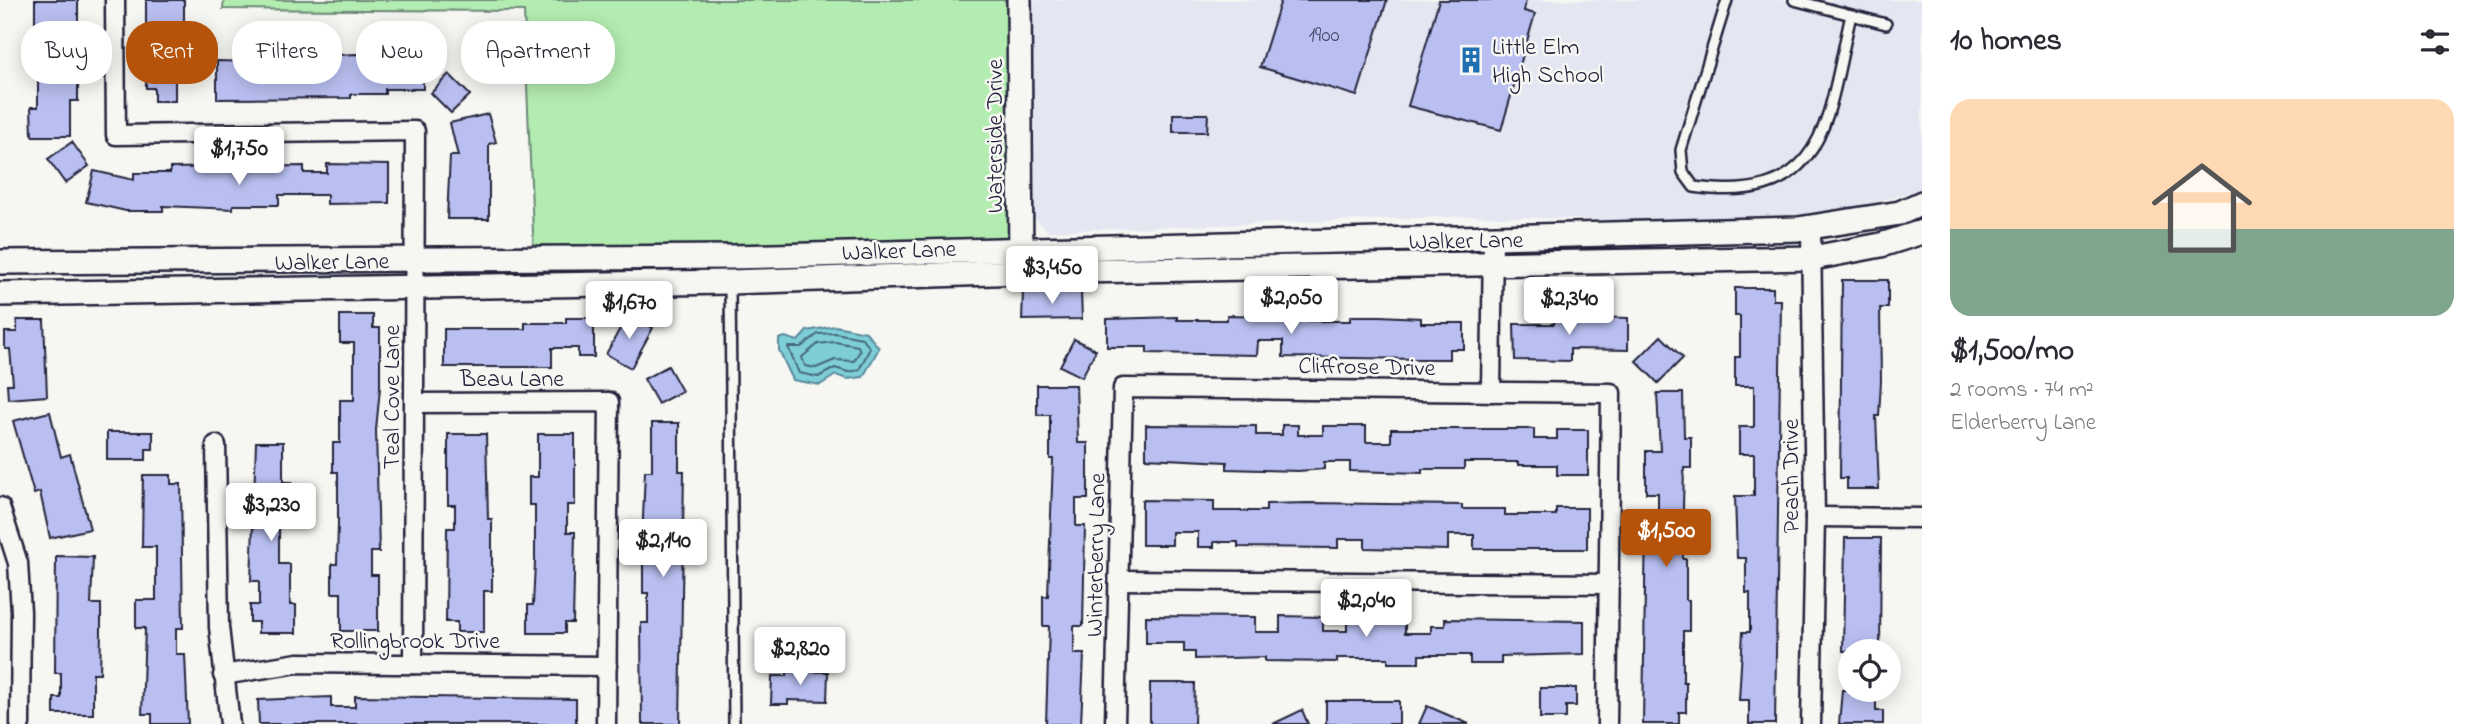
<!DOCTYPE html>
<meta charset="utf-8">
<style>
body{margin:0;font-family:"Indie Flower",sans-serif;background:#f7f7f7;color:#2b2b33;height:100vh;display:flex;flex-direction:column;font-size:26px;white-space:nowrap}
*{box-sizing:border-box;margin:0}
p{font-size:23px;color:#7c7c81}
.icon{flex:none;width:38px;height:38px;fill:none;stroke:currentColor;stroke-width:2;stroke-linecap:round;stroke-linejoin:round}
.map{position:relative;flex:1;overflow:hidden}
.panel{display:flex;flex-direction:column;background:#fff;width:560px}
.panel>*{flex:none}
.banner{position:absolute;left:21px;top:21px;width:665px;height:63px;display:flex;gap:14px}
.controls{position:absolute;left:1838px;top:639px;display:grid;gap:14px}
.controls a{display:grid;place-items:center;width:63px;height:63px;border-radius:50%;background:#fff;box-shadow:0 4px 18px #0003;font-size:35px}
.price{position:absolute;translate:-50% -60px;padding:0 16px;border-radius:7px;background:#fff;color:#222;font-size:23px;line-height:46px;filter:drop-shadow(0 2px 4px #0008)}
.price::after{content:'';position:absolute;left:50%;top:42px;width:21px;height:16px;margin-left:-10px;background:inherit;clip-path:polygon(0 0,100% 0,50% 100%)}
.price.on{background:#b45309;color:#fff}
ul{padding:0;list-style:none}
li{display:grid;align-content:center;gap:14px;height:371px;padding:0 28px}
li span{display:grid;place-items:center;height:217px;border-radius:21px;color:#555}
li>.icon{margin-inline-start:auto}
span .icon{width:126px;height:126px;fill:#fffc;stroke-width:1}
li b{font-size:30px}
h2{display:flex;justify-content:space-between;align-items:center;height:84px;padding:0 28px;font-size:30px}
.pill{padding:0 24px;border-radius:28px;background:#fff;box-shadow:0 4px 18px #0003;font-size:24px;line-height:63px}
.pill.on{background:#b45309;color:#fff}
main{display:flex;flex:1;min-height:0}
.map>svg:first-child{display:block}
</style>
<main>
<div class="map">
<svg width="1922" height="724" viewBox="0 0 1922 724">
<rect width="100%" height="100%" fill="#f6f6f2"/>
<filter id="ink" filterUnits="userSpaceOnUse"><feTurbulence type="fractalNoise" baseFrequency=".0143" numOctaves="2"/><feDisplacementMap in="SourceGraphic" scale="14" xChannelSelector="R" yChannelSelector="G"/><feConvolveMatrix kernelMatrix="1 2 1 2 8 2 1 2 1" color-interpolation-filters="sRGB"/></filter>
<g filter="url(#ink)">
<path fill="#e4e6f2" d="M1029 0H1922V189L1874 203 1790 219 1718 223 1475 216 1048 231 1032 216Z"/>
<path fill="#b3ecb0" stroke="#6a8776" stroke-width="2" d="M224 0H1016L1021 248 534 257 524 11 223 9Z"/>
<path fill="#7dced7" stroke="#598999" stroke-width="2" d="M835 326 866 332 879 348 863 377 847 379 836 375 820 385 793 380 779 350V339L785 337 798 341 807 331Z"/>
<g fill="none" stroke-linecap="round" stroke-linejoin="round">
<g stroke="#466779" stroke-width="2">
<path d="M835 333 862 338 870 348 859 370 848 372 835 368 818 377 799 373 788 347H801L818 334Z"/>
<path d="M835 342 858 346 860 351 854 361 835 360 816 368 805 366 802 357 818 344Z"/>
</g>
</g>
<g fill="#b9c0f1" stroke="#22223b" stroke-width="2">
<path d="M35 0H78V101H70V136H32L31 107H38V71H43V25H35Z"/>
<path d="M146 0H184V67H175V101H154V88H146Z"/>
<path d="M1281 0H1387L1357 96 1260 67Z"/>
<path d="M1439 0H1526L1524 11 1535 14 1501 130 1408 106Z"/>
<path d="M356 54 423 58V89H385V94H351V98L217 99V61L322 64V56Z"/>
<path d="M449 74 470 95 451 113 431 93Z"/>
<path d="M488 114 496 142 489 144V219H447L450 156H458L450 123Z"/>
<path d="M1173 114H1208L1207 132H1173Z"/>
<path d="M72 142 89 166 65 183 48 159Z"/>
<path d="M327 164 389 165V203L327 204V195H279V205H233V209L163 206V211H126L86 202 94 171 134 180V173H170V168L304 166V173H327Z"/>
<path d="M1842 280H1888V308H1880L1881 380 1879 416H1876L1879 489H1847V478H1840Z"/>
<path d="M1735 288H1773V300H1781L1775 724H1749V700H1739L1743 632H1750V593H1746V558H1737L1735 496H1754V454H1739V427H1754V386H1735V357H1740V316H1735Z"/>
<path d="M1023 292H1081L1082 319 1022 320Z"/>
<path d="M1269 312H1299V321H1350V316H1380L1421 318V323H1464V349H1449V359H1421L1283 357V341H1258L1257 355 1147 353V347H1107V319L1177 317V320H1227V315L1269 316Z"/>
<path d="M628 314 653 328 631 368 606 354Z"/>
<path d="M340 315H373V328H380V388L376 430 379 552H371V575H378V631H341V593H332V564H337L338 523V472H333V443H340V400H354V343H340Z"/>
<path d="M1554 316 1628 318V350L1570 349V361L1515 360 1514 324H1554Z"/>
<path d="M566 318H594V357H578V348H552V367H444V329H525V323H566Z"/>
<path d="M17 320H44L47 396 8 399 7 384H13L10 349H5V332H17Z"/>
<path d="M1661 336 1683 358 1658 383 1636 361Z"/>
<path d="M1074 339 1096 350 1082 377 1060 366Z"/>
<path d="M668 366 682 391 658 404 644 379Z"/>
<path d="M1037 385H1076L1078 443H1088V499H1076V526H1085L1083 626H1074V654H1084L1081 724H1046L1049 626H1043V596H1048L1053 459H1050V415H1037Z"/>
<path d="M1657 393H1683L1684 437H1691V468H1684L1683 507V559H1686V600H1689V631H1683V682H1686V712H1679V724H1643L1646 518H1658V493H1646V451H1660Z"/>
<path d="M50 412 61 457 70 454 90 529 50 538 40 492 34 494 13 421Z"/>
<path d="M652 423H679V471H684L680 724H642L641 623H648V593H643V518L645 471H652Z"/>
<path d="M1146 425 1256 426V435H1282V425H1298V435H1323V426H1366V442H1391V429H1534V439H1557V430H1588V475H1557V465H1518V462H1464V469H1422V473L1350 471V462H1324V469L1298 471 1227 469V462L1146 458Z"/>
<path d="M107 432H153V449H146V460H107Z"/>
<path d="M448 434H486L488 519H492V591H484V632H457V622H446L447 528H455V505H448Z"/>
<path d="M538 434H575V505H567V532H575L573 623H565V633H528V605H533L535 563V505H529V477H538Z"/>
<path d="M256 442H283V482H292V511H279V564H290V605H296V633H258V622H250V605H259V581H251Z"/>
<path d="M143 475H171V484H181L183 628H176V654H185L188 724H152V714H142L145 628H136V600H156V547H142Z"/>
<path d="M1142 500 1214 501V511H1266V504L1308 503 1462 505V509H1505V515H1556V508H1587V549H1474V535H1448V550L1365 548V539H1338V548L1238 547V542H1214V547H1198V532H1172V545H1142Z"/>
<path d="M1845 538H1881L1880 651H1843Z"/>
<path d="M56 556 93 557 91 604H101V632L100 673H93V714H54V698H61V673H55Z"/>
<path d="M1146 616 1255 617V632H1280V616L1323 617V631H1347V618H1405V633H1431V626H1445V619L1584 621V654L1501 656V664H1470V655H1419V663H1388V658H1337V662L1265 661V657L1195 659V652H1184V643H1146Z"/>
<path d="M787 671 828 672 827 701 788 700V704H771L772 676H787Z"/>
<path d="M1150 683H1195L1194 724H1150Z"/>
<path d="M1540 688H1576V706H1566V718H1540Z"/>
<path d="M1842 690H1876V711H1883V724H1839Z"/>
<path d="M355 696 576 699V724H259L258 700 331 697V707H355Z"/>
<rect x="1326" y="701" width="73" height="23"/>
<path d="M1427 706 1469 724H1419Z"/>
<path d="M1302 710 1308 724H1273Z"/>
</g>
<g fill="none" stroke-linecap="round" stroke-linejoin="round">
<g stroke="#22223b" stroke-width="14">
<g id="service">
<path d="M1727 0 1681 150 1683 172 1694 187C1829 206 1827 116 1851 15"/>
<path d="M1794 0 1886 24"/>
<path d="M730 284 734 724"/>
</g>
</g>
<g stroke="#22223b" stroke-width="23">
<g id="minor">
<path d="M115 0 116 135 415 131 413 664"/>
<path d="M1811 229 1815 517 1811 724"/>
<path d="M1491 392 1493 238"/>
<path d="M415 403 609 402 606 724"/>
<path d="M216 445 219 627 230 724"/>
<path d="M0 507 18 563 21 612 20 724"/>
<path d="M1815 517 1922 518"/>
<path d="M1120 580 1609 584"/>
<path d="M223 675 298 663 607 666"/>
<path d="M1115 724 1123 388 1611 393 1607 724"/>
</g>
</g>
<g stroke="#22223b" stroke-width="28">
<g id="tertiary">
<path d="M1019 0 1021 263"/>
<path d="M0 262 731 257 1798 229 1900 213 1922 203"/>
<path d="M0 294 730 282 1021 272 1813 258 1881 245 1922 232"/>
</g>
</g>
<use href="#service" stroke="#f6f6f2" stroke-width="9"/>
<use href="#minor" stroke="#f6f6f2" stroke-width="18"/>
<use href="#tertiary" stroke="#f6f6f2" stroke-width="23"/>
</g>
</g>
<defs>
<g id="building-bare" transform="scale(2.1)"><path d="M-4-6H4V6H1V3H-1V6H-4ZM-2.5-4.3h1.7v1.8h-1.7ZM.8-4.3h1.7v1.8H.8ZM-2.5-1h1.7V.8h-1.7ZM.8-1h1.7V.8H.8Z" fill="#1f6fb2" stroke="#f6f6f2" stroke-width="2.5" paint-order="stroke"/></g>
</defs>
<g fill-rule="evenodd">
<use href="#building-bare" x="1471" y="60"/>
</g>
<g text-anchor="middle" stroke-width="5" stroke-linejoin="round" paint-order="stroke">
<g font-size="21" fill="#484a68">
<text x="1324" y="41">1900</text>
</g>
<g font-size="24" fill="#22223b" stroke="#f6f6f2" text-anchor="start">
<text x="1492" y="54">Little Elm<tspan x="1492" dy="28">High School</tspan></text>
</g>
<g font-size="24" fill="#22223b" stroke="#f6f6f2">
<text transform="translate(994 136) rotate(-90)" y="8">Waterside Drive</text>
<text transform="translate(1466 240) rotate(-1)" y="8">Walker Lane</text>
<text transform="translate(899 250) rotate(-2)" y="8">Walker Lane</text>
<text transform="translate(332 261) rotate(-1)" y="8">Walker Lane</text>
<text transform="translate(1367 366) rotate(1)" y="8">Cliffrose Drive</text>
<text x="512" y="386">Beau Lane</text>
<text transform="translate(391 397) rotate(-90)" y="8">Teal Cove Lane</text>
<text transform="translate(1790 476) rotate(-90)" y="8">Peach Drive</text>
<text transform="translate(1095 555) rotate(-89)" y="8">Winterberry Lane</text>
<text x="415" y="648">Rollingbrook Drive</text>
</g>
</g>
</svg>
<div class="controls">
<a><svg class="icon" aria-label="locate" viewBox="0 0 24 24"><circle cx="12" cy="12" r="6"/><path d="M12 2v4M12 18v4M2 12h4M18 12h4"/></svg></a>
</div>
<b class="price" style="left:239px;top:187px">$1,750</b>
<b class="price" style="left:1052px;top:306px">$3,450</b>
<b class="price" style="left:1291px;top:336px">$2,050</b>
<b class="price" style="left:1569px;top:337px">$2,340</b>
<b class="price" style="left:629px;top:341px">$1,670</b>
<b class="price" style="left:271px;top:543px">$3,230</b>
<b class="price on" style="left:1666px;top:569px">$1,500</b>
<b class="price" style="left:663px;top:579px">$2,140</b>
<b class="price" style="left:1366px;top:639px">$2,040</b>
<b class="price" style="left:800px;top:687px">$2,820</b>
<div class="banner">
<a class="pill">Buy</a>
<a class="pill on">Rent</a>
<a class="pill">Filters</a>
<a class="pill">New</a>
<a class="pill">Apartment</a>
</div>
</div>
<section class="panel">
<h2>10 homes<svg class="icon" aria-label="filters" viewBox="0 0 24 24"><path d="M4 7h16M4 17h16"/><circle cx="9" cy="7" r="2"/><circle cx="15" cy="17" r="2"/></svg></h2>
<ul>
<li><span style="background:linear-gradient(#ffd9b3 60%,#7fa58c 0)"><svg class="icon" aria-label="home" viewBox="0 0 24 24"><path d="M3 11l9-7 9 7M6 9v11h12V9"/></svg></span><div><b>$1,500/mo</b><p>2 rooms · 74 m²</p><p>Elderberry Lane</p></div></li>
</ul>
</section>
</main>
